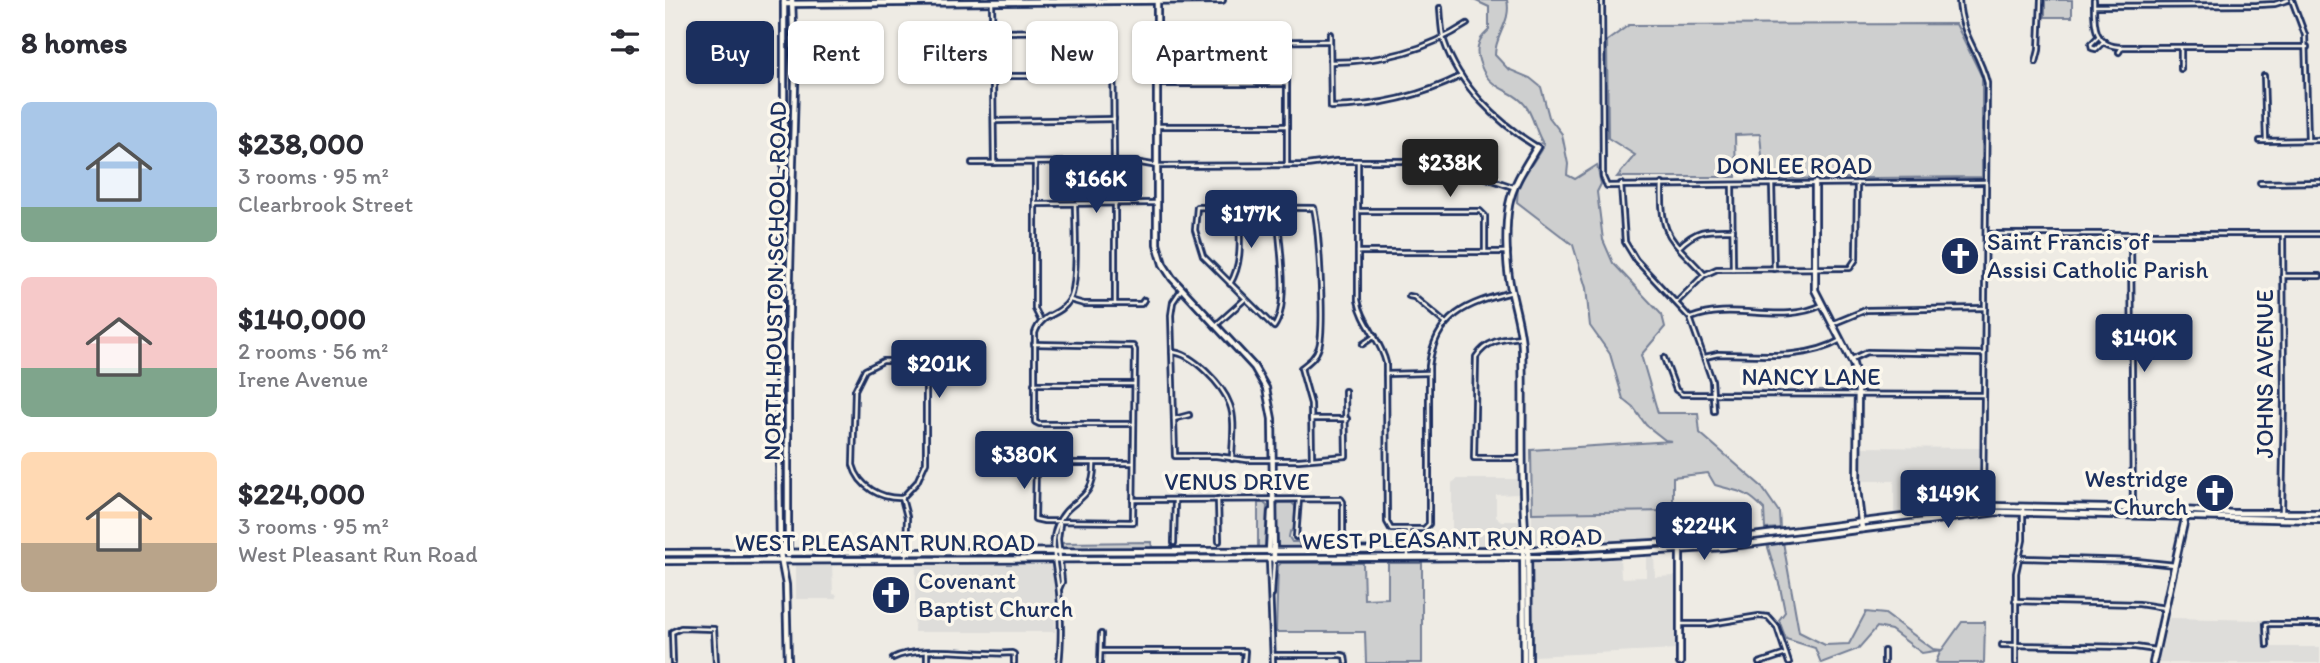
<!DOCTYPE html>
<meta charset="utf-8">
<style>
body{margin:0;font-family:Itim,sans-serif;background:#f7f7f7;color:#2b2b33;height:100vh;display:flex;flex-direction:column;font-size:26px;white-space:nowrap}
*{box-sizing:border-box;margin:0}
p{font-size:23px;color:#7c7c81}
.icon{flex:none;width:38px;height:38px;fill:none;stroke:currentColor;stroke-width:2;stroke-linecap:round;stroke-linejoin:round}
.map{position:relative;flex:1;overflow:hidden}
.panel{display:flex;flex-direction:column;background:#fff;width:665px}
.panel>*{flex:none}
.hud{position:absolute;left:21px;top:21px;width:665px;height:63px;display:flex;gap:14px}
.price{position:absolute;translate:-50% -60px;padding:0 16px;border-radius:7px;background:#1b2f5e;color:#fff;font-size:23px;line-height:46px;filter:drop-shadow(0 2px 4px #0008)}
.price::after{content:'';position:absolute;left:50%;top:42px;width:21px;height:16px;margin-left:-10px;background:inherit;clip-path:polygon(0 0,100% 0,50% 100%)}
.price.active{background:#222;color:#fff}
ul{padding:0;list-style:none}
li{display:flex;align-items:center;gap:21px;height:175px;padding:0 21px}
li span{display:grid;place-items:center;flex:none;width:196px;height:140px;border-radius:10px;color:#555}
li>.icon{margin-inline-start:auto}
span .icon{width:84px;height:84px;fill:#fffc;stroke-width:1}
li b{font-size:30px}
h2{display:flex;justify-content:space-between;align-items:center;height:84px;padding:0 21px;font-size:30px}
.tag{padding:0 24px;border-radius:10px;background:#fff;box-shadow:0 2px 5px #0004;font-size:24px;line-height:63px}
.tag.active{background:#1b2f5e;color:#fff}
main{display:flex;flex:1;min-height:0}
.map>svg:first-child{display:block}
</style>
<main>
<section class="panel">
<h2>8 homes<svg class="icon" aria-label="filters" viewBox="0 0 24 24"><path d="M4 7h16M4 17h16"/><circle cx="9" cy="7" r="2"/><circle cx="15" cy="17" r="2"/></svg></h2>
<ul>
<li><span style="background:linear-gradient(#a9c7e8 75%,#7fa58c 0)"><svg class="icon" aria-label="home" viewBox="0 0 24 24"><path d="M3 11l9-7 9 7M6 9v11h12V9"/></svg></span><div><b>$238,000</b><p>3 rooms · 95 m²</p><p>Clearbrook Street</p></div></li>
<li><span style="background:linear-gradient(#f6c9c9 65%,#7fa58c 0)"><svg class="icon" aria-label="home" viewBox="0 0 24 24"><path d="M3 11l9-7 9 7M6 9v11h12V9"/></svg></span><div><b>$140,000</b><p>2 rooms · 56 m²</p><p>Irene Avenue</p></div></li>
<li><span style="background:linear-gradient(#ffd9b3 65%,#b9a48a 0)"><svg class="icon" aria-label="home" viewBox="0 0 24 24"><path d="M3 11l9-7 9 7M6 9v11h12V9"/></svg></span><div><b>$224,000</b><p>3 rooms · 95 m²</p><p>West Pleasant Run Road</p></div></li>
</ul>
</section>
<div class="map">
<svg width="1655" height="663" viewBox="0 0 1655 663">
<rect width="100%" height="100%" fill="#eeebe4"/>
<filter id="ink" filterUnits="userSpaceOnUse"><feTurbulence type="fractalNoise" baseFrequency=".0143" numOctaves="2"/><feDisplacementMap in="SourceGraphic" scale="14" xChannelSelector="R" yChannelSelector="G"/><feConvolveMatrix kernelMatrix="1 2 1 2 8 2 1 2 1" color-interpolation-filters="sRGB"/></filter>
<g filter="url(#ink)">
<g fill="#deddda">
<path d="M1194 447 1315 448V482H1308V478H1285V508L1229 515V481H1194Z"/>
<path d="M792 479H854V494L831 495V517L836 521H855V547L787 548V483Z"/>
<path d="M1008 511 1009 539 869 547 867 545V513Z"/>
<path d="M989 555 990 577 1011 576 1012 649 868 656 869 561 955 557 956 578 981 577V556Z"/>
<path d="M133 563H167L168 594 172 595 170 599H131V565Z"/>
<path d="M251 564 385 565 389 569 390 632H249Z"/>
<path d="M1504 618 1598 620V647H1655V663H1493Z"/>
</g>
<g fill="#cecfcf" stroke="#747f96" stroke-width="2">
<path d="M809 0H842C847 22 830 34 830 55L843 69 865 78 876 87 884 117 897 134 903 164 902 175 910 179 932 165 936 184 932 192 938 240 948 263 997 315 1000 327 976 355 993 413H1033L1035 433 1096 486 1114 512 1115 528 1100 529 1099 509C1080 489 1073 492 1050 485L1043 473 1008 477V511L867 513 866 450 1007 441 1000 440 981 425 968 407 958 399 945 354 925 326 921 288 908 245 852 202 853 186 879 145C870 132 869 116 860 105 851 93 839 92 828 83 818 76 809 54 814 43 815 38 820 34 824 30V7Z"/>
<rect x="1380" y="0" width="27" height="17"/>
<path d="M1291 24 1317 77V177L1099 179 1095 134 1070 135 1071 177H952L970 155 943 138 942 41 964 25Z"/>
<path d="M593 503H599L602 506 600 546 598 549 397 550V543L486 542 487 547H593Z"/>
<path d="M614 503H627L630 506V529L625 532 624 537 627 542H633L636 547H699V549H616L613 546 611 506Z"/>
<path d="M1118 542 1134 632 1160 645 1184 644 1201 612 1220 614 1268 649 1277 650 1297 622H1320L1319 663H1273L1271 662 1276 650 1257 653 1226 630 1212 627 1193 649 1156 663 1150 648 1121 639 1114 620 1120 612 1115 587 1102 544Z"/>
<path d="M616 563H698L699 599 723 598V563H757V663H701L700 632H611L613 566Z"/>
</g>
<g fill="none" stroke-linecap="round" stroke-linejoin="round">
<g stroke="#1b2f5e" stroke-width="8">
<g id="street">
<path d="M937 0 938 177 942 186 1320 182"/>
<path d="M1294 0C1296 37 1314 50 1322 83L1318 506"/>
<path d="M1429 0C1429 22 1427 47 1457 47"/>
<path d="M1627 0 1640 35 1643 140"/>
<path d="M327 2 329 163"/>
<path d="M1429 6 1592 5 1610 4 1623 0"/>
<path d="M775 8C776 19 776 31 779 41 794 86 832 122 872 147"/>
<path d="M327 32 445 31 448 35 449 162"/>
<path d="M665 34 666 107C712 106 755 97 796 76"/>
<path d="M1434 36 1426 44 1427 48 1431 49 1439 41"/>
<path d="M492 42 664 41"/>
<path d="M1516 48V69"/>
<path d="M1454 52 1457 47H1642"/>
<path d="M666 62C714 62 761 51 802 24"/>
<path d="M1371 62 1374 50 1376 0"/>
<path d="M329 76H448"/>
<path d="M1599 76 1601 141"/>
<path d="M492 84H622"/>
<path d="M330 121 449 119"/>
<path d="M493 126H622"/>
<path d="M1595 141 1655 140"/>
<path d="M693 161V300C697 323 716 340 721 363L722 522 726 529H759L764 524V366C770 315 803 303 847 292"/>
<path d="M307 163 470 162 493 166 641 165 671 161H763L781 164 848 187"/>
<path d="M370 163V309L375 319"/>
<path d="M622 164V41"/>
<path d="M1595 183 1655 182"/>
<path d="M956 184 960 242 971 260 1025 318 1047 380 1049 411"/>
<path d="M997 184C995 238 1005 237 1039 274"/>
<path d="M1107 184 1109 269"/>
<path d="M1067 185 1068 269"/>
<path d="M450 203V304"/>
<path d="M370 204 493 203"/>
<path d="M410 204C410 224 414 286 404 301 394 317 377 312 370 333V422L374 424H469"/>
<path d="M612 208C613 238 626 303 609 327L538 256 530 230 532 207 649 208C654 229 660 328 654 347 651 357 644 362 636 368L646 404 647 458"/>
<path d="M694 211H815L820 216V252"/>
<path d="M1321 234H1655"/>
<path d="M1466 235 1468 514"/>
<path d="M1014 247C1033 228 1043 230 1068 230"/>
<path d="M693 252H843"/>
<path d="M1618 276H1655"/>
<path d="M565 284C579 261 574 234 574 207"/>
<path d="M516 290 508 302 506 315 510 456H551L582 460H634L681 456 680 391"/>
<path d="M744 296 749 297 780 323"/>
<path d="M405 300 419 304H476L479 300"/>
<path d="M1012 302 1039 275 1052 269 1185 268 1191 259 1192 183"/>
<path d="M1026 318C1067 301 1117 325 1157 305"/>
<path d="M1167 324 1201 310 1320 308"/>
<path d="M550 326 579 300"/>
<path d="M369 344 468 346 470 350 468 522 379 521 370 519 371 463"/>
<path d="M698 344 710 336"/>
<path d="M507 352C527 353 558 385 565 405 571 421 567 442 567 459"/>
<path d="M1040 357 1053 354C1093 354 1139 361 1176 340"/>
<path d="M999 358 1011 390 1017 394 1318 395"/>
<path d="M1187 359 1202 352 1319 354"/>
<path d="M218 361H255L260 365 261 371V462L252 482 237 498C216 499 194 487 188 465L190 390 200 370Z"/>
<path d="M721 374 764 373"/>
<path d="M369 384H469"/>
<path d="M509 419 524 415"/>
<path d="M646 419H682"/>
<path d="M856 458H809L811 357C822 340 838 339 856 337"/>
<path d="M351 463H468"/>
<path d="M237 498 242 517 241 560"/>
<path d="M553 499 554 541"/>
<path d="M468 500 676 499 678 502V535L676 541"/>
<path d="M1617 511 1619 400 1618 235"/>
<path d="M743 529V557"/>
<path d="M631 537 634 499"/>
<path d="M509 543 510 500"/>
<path d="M1356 558 1472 561 1510 565"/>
<path d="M604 560 608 663"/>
<path d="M394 589 397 582 393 539 395 524"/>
<path d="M607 594 609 560"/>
<path d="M1350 601 1474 604 1500 608"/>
<path d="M1016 624H1044L1094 616 1103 617 1112 627 1124 663"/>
<path d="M1337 645 1470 647 1491 650"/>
<path d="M1602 645 1601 624H1655"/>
<path d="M436 651H580L579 663"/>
<path d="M262 653V663"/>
<path d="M608 655H676L680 656 681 663"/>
<path d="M228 658C254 644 316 656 347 653L349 654V663"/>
<path d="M8 663 7 632 16 628 49 629 51 663"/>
<path d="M394 663C397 639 396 615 394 592 392 572 384 545 392 526 403 496 430 505 429 463"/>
<path d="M435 663 436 634"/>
<path d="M1094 663 1121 654"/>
<path d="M1219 663V651"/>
<path d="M1351 663V573L1358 540V506"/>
</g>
</g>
<g stroke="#1b2f5e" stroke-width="10">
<g id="secondary">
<path d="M119 0V169L113 342 115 553 121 585 123 663"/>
<path d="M492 1V244L498 264 507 278 589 367 601 388 607 419 609 560"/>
<path d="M119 4 557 0"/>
<path d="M1150 183V290L1188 364 1193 384 1192 489 1197 529"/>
<path d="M1015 548V663"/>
<path d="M604 552 606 512"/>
<path d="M0 553 861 550 1064 539 1325 506 1496 509 1568 513H1655"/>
<path d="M123 555V344L130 83 127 0"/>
<path d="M0 561 894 557 1059 547 1332 512 1655 520"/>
<path d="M859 663 858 532 860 529"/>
<path d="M864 663 863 531 860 529C855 468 859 408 857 347 856 326 849 306 845 284 841 262 840 227 844 205 848 184 861 165 872 147"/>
<path d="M1488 663 1521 514"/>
</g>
</g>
<use href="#street" stroke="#fbf7ec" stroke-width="2.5"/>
<use href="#secondary" stroke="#fbf7ec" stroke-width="4.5"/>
</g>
</g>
<defs>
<g id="church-disc" transform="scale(2.0125)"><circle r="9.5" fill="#1b2f5e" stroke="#fbf7ec"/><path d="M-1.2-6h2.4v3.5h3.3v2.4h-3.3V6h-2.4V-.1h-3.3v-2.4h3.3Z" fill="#fff"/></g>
</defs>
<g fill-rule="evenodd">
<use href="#church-disc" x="1295" y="256"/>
<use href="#church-disc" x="1550" y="493"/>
<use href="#church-disc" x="226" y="595"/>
</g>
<g text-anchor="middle" stroke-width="7" stroke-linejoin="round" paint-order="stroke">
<g font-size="24" fill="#1b2f5e" stroke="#fbf7ec">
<text x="1129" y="174">DONLEE ROAD</text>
<text transform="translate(110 281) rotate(-89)" y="8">NORTH HOUSTON SCHOOL ROAD</text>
<text transform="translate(1600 374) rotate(-90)" y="8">JOHNS AVENUE</text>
<text x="1146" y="385">NANCY LANE</text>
<text x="572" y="490">VENUS DRIVE</text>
<text transform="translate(787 539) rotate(-1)" y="8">WEST PLEASANT RUN ROAD</text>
<text x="220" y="551">WEST PLEASANT RUN ROAD</text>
</g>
<g font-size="24" fill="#1b2f5e" stroke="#fbf7ec" text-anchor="start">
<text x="1322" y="250">Saint Francis of<tspan x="1322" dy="28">Assisi Catholic Parish</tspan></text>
<text x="1523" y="487" text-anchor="end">Westridge<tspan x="1523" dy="28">Church</tspan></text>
<text x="253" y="589">Covenant<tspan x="253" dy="28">Baptist Church</tspan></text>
</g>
</g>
</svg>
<b class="price active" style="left:785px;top:199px">$238K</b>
<b class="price" style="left:431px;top:215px">$166K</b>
<b class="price" style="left:586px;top:250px">$177K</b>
<b class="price" style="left:1479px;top:374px">$140K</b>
<b class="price" style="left:274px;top:400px">$201K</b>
<b class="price" style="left:359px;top:491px">$380K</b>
<b class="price" style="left:1283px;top:530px">$149K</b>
<b class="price" style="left:1039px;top:562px">$224K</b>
<div class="hud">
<a class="tag active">Buy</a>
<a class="tag">Rent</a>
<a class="tag">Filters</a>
<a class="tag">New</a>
<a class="tag">Apartment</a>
</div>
</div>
</main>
